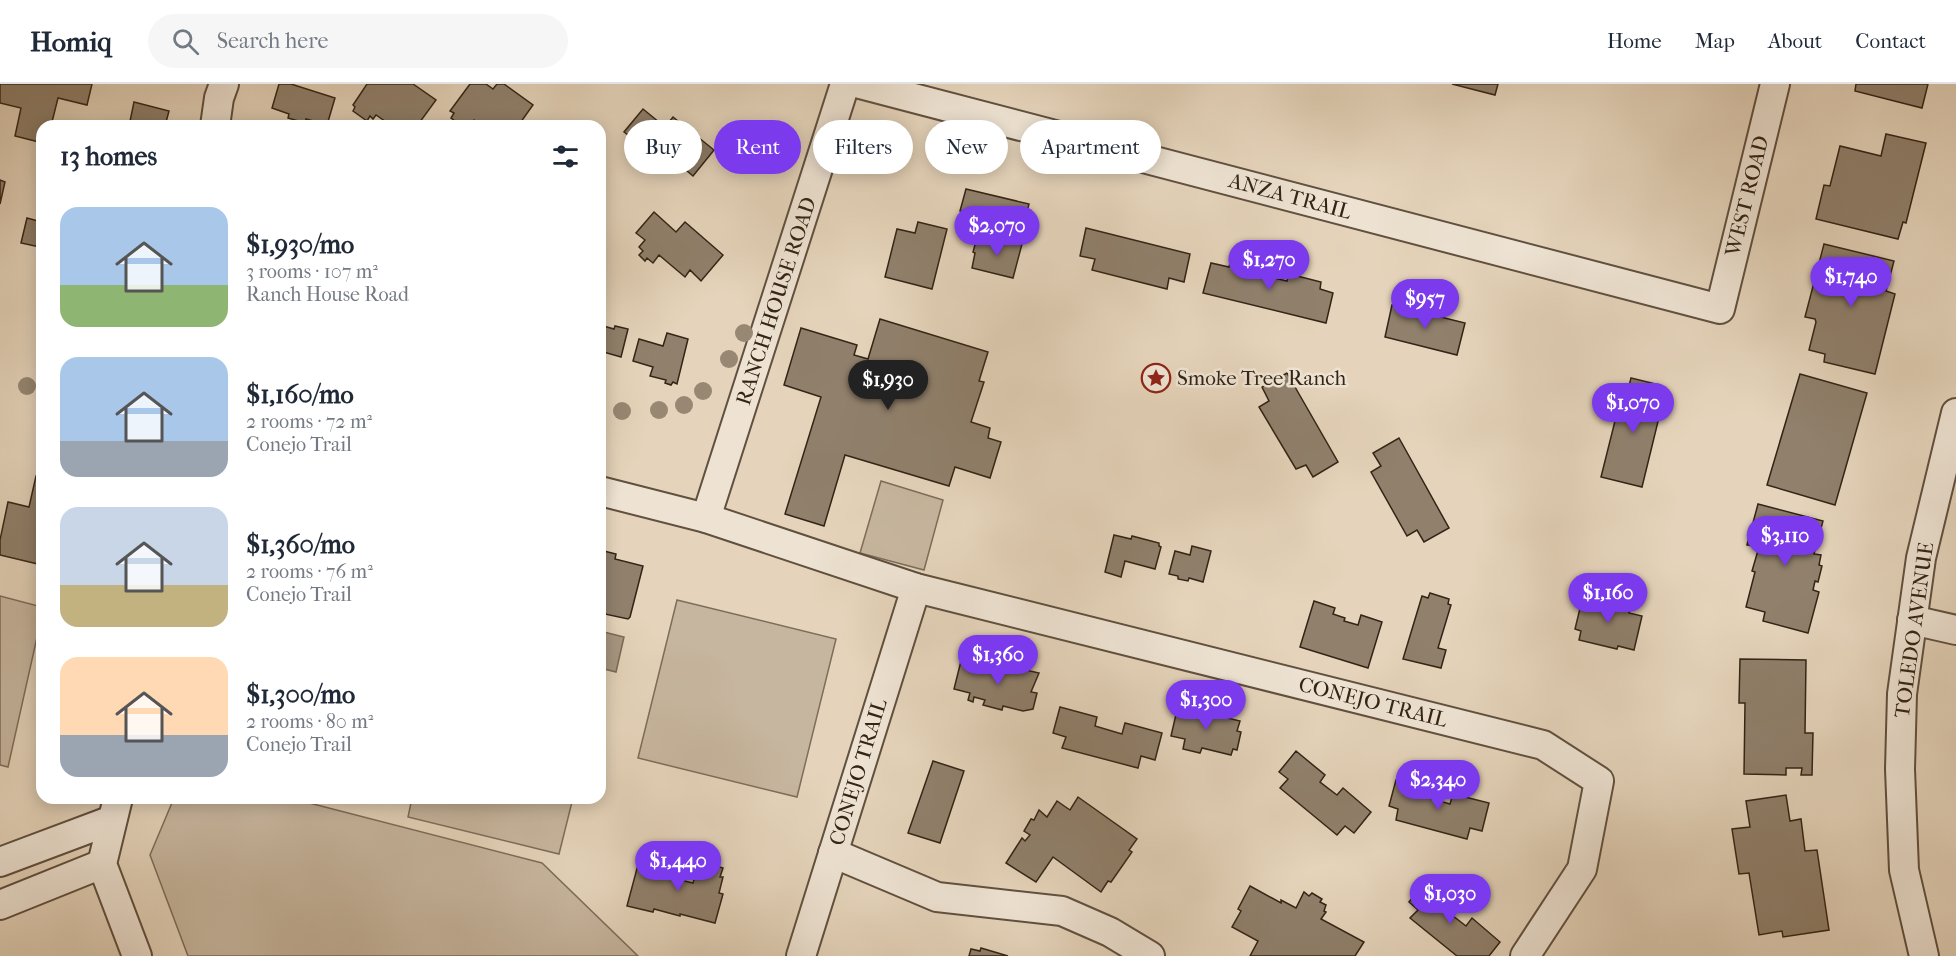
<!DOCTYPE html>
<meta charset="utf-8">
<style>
body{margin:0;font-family:"IM FELL French Canon",serif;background:#f6f6f7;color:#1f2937;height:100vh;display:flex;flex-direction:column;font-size:22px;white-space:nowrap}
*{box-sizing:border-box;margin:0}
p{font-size:20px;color:#747a83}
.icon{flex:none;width:33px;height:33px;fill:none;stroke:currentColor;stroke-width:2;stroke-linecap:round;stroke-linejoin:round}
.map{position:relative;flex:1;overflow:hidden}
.side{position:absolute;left:36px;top:36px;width:570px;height:684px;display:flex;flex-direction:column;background:#fff;border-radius:18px;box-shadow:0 3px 15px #0003}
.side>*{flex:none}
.hud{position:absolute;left:624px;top:36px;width:570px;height:54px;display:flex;gap:12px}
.price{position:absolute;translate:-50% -51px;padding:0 14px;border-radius:21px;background:#7c3aed;color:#fff;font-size:20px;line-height:39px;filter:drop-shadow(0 2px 3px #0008)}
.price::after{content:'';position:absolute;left:50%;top:36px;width:18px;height:14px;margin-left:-9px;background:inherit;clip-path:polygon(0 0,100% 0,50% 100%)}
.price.active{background:#222;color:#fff}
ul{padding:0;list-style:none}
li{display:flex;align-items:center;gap:18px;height:150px;padding:0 24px}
li span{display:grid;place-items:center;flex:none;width:168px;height:120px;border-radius:18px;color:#555}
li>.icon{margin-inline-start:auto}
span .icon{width:72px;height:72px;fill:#fffc;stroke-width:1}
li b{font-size:26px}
h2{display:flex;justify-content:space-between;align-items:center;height:72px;padding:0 24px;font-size:26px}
.chip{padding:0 21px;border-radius:27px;background:#fff;box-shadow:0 3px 15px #0003;font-size:21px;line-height:54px}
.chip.active{background:#7c3aed;color:#fff}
header{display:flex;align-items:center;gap:36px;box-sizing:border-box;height:84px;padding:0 30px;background:#fff;border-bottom:2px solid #e0e1e3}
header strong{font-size:28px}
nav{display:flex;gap:33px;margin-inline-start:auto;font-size:21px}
.search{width:420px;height:54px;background:#f6f6f7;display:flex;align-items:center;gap:15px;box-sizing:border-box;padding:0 21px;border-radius:33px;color:#747a83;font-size:22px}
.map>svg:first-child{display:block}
</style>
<header>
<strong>Homiq</strong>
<div class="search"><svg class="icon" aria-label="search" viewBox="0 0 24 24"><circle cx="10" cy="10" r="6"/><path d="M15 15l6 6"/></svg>Search here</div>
<nav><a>Home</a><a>Map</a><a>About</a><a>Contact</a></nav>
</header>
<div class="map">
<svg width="1956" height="872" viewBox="0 0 1956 872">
<rect width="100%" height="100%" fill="#e5d4bb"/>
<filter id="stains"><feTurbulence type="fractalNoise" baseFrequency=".00333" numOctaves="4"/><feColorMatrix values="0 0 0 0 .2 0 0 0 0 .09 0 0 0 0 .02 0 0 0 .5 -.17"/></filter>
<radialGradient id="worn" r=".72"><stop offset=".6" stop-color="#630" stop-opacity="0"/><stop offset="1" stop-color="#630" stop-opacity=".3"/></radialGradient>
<g fill="#c7b69f" stroke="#7d6d5a" stroke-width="1.5">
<path d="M881 397 943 416 924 486 860 469Z"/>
<path d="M0 512 42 523V531L8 683 0 681Z"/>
<path d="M677 516 836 555 797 713 638 674Z"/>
<path d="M174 714H290L542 779 638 872H188L150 771Z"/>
<path d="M412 714H573L559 770 408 733Z"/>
</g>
<path fill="#a89883" stroke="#796a57" stroke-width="1.5" d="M600 547 624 553 616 588 600 584Z"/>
<g fill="#90806c" stroke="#332416" stroke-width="1.5">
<path d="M0 0H92L87 21 58 14 51 42H42L39 58 15 52 21 24 0 19Z"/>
<path d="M279 0H291L335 14 327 41 306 35 305 39 288 34 289 30 272 24Z"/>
<path d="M367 0H413L436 16 417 42H409L404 38 401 42H392L376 31 373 35 370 32 367 37 353 27 355 23 353 21Z"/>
<path d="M470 0H486L493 5 497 0H504L533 21 518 42H483L474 36 470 41 467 39 462 42 451 34 454 29 450 27Z"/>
<path d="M1452 0H1498L1495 11Z"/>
<path d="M1856 0H1928L1922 24 1855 7Z"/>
<path d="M134 18 169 27 165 42H129Z"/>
<path d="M643 25 665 43 673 33 714 66 693 92 681 82 675 88 650 67 642 77 629 68 637 58 624 48Z"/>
<path d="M1886 50 1926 59 1906 139 1903 138 1898 155 1816 135 1824 101 1830 102 1840 62 1881 72Z"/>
<path d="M0 96 5 98 0 120Z"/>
<path d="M966 105 1029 120 1023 142 960 127Z"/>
<path d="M654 128 676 148 685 138 723 171 701 197 690 186 685 193 659 171 653 179 647 174 645 177 639 171 643 167 639 163 645 156 636 149Z"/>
<path d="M27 134 42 138V168L39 167 40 163 21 159Z"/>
<path d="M918 138 947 145 932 205 885 193 897 145 915 149Z"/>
<path d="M1086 144 1190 170 1184 198 1169 194 1167 205 1092 186 1095 175 1080 172Z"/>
<path d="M991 152 1022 160 1013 194 972 184 975 169 973 168 976 157 989 160Z"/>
<path d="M1824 160 1894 177 1886 207 1895 210 1875 290 1824 278 1825 270 1809 266 1816 238 1815 235 1805 233Z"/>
<path d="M1231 176 1259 183 1257 190 1287 197 1289 190 1321 198 1320 205 1333 209 1326 239 1203 209 1211 179 1229 183Z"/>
<path d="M1392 221 1465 239 1457 271 1385 253Z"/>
<path d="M880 235 988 268 979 297 984 298 971 338 990 344 988 354 1001 358 990 394 955 383 949 402 845 371 824 442 785 430 821 313 784 301 801 244 857 261 854 271 868 275Z"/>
<path d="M600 241 614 245 615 242 628 245 621 273 600 267Z"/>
<path d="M667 249 688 255 677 300 673 298 671 301 665 299 666 296 650 292 653 283 633 277 639 255 663 262Z"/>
<path d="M1287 289 1338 378 1313 393 1306 381 1296 385 1259 323 1269 317 1262 303Z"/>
<path d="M1800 290 1867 309 1835 421 1767 401Z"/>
<path d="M1631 294 1660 301 1657 315 1663 317 1642 403 1601 393 1622 309 1627 310Z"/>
<path d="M1399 354 1449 444 1424 458 1417 446 1407 452 1371 388 1381 382 1373 369Z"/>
<path d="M36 392 42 393V481L0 471V456L8 418 29 423Z"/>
<path d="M1758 420 1823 437 1814 470 1821 471 1819 481 1822 482 1818 498 1815 497 1813 506 1819 508 1808 549 1763 537 1765 528 1746 523 1755 488 1752 487 1759 463 1747 461Z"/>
<path d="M1114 451 1131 455 1132 452 1159 459V462L1161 463 1155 485 1125 477 1121 493 1105 488Z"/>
<path d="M1192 462 1211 467 1203 498 1189 494 1188 497 1178 495V492L1169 490 1175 467 1190 471Z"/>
<path d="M600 466 616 470 615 475 643 482 630 533 628 535 600 529Z"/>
<path d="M1430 509 1449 515 1448 520 1451 521 1438 564 1446 566 1441 584 1403 575 1422 512 1428 514Z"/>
<path d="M1583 512 1630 523 1629 529 1642 532 1634 566 1618 562 1617 565 1579 556 1581 547 1575 545Z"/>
<path d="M1314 517 1335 524 1333 530 1345 534 1344 537 1358 541 1361 531 1382 538 1368 584 1300 563Z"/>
<path d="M1740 575 1806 576 1805 649H1813L1812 691H1801L1802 684H1786V691L1744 690 1745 619H1739Z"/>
<path d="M961 577 1012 588 1013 583 1039 589 1031 608 1037 609 1033 625 1023 627 1003 622 1002 626 983 621 985 616 974 613 973 618 968 616 970 609 954 605Z"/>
<path d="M1178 622 1240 637 1237 647 1241 648 1237 666 1233 665 1231 671 1202 664 1200 669 1183 665 1185 655 1171 652Z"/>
<path d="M1060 623 1097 633 1095 642 1122 650 1125 639 1162 649 1155 676 1141 672 1138 684 1062 664 1066 653 1053 649Z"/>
<path d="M1296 667 1325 691 1320 698 1337 711 1343 704 1371 728 1354 749 1345 742 1337 751 1280 704 1288 695 1279 688Z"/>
<path d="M933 677 964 687 940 759 908 749Z"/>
<path d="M1396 696 1431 705 1429 714 1450 720 1453 710 1489 719 1482 747 1470 744 1467 755 1396 736 1398 725 1389 722Z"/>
<path d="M1786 711 1790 737 1801 735 1805 767 1817 766 1829 846 1783 853 1782 847 1759 851 1749 789 1739 790 1732 745 1750 743 1746 717Z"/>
<path d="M1078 713 1137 755 1129 766 1132 768 1111 798 1108 797 1101 808 1053 773 1036 798 1006 779 1022 754 1025 757 1030 751 1024 747 1031 735 1034 736 1039 726 1047 733 1057 717 1070 726Z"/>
<path d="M639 777 665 784 663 792 693 799 699 777 723 784 720 793H723L719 809 723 810 715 839 680 830V832L654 825 653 828 627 822Z"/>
<path d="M1426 797 1454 820 1448 828 1466 842 1472 834 1500 858 1489 872H1457L1410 834 1418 826 1409 818Z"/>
<path d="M1250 802 1281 819V816L1296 824 1304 808 1309 812 1312 809 1322 815 1320 818 1326 821 1324 827 1326 828 1321 835 1364 858 1355 872H1250L1258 857 1232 843 1241 827 1238 825Z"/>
<path d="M981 864 1008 872H969L971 865 980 867Z"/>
</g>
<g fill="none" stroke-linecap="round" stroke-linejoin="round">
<g stroke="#60503f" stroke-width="32">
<g id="street">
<path d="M860 0 1720 225 1775 0"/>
<path d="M215 42 219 14 224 0"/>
<path d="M600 407 706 434 916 504 1543 661 1599 697 1582 785 1525 872"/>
<path d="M706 434 845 0"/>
<path d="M1912 536 1956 546"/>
<path d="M118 714 102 780 137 872"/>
<path d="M833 769 937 813 1062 827 1110 848 1150 872"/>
<path d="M0 778 112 736"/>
<path d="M0 821 102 780"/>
<path d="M801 872 916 504"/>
<path d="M1924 872 1904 786 1900 685 1902 610 1921 474 1956 329"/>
</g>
</g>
<use href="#street" stroke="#eee3d3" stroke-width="28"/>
</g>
<g fill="#978773">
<circle cx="744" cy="249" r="9"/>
<circle cx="729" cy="275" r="9"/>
<circle cx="27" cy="302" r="9"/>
<circle cx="703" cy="307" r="9"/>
<circle cx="684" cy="321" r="9"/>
<circle cx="659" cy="326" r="9"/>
<circle cx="622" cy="327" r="9"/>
</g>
<defs>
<g id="sight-ring" transform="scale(1.5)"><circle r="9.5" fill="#eee3d3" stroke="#8f2418" stroke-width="1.5"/><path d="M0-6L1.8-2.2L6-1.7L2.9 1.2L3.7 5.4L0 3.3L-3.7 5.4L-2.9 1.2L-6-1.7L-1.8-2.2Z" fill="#8f2418"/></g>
</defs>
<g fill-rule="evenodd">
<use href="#sight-ring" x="1156" y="294"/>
</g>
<g text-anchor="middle" stroke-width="5" stroke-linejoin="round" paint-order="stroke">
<g font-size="21" fill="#332416" stroke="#eee3d3">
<text transform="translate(1290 112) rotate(15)" y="7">ANZA TRAIL</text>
<text transform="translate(1747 112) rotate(-76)" y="7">WEST ROAD</text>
<text transform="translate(776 217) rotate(-72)" y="7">RANCH HOUSE ROAD</text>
<text transform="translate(1914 546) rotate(-82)" y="7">TOLEDO AVENUE</text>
<text transform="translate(1373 618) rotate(14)" y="7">CONEJO TRAIL</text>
<text transform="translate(858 688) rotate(-73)" y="7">CONEJO TRAIL</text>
</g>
<g font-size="21" fill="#332416" stroke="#eee3d3" text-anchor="start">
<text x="1177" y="301">Smoke Tree Ranch</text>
</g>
</g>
<rect width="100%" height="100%" filter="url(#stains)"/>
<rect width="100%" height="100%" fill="url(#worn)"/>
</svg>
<b class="price" style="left:997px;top:173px">$2,070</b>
<b class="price" style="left:1269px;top:207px">$1,270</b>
<b class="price" style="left:1851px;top:224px">$1,740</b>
<b class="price" style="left:1425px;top:246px">$957</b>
<b class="price active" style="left:888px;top:327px">$1,930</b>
<b class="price" style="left:1633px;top:350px">$1,070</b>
<b class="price" style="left:1785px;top:483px">$3,110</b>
<b class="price" style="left:1608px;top:540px">$1,160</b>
<b class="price" style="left:998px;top:602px">$1,360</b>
<b class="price" style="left:1206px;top:647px">$1,300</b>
<b class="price" style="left:1438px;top:727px">$2,340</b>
<b class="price" style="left:678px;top:808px">$1,440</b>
<b class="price" style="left:1450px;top:841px">$1,030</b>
<div class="hud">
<a class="chip">Buy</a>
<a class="chip active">Rent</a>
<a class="chip">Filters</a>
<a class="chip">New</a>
<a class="chip">Apartment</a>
</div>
<section class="side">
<h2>13 homes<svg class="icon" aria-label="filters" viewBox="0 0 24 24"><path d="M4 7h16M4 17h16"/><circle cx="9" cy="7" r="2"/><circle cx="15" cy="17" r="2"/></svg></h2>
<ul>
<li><span style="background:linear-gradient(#a9c7e8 65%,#8fb573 0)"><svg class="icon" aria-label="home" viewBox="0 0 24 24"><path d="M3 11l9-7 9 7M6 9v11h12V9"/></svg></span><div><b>$1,930/mo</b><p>3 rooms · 107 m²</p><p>Ranch House Road</p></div></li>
<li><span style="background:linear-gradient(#a9c7e8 70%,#9aa5b1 0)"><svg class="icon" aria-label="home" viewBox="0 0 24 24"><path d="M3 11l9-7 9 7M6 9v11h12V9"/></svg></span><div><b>$1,160/mo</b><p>2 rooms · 72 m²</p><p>Conejo Trail</p></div></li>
<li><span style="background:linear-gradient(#c9d6e8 65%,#c2b280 0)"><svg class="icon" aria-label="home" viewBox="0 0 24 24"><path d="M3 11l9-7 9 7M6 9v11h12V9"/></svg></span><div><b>$1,360/mo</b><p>2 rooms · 76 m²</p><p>Conejo Trail</p></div></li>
<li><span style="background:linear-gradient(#ffd9b3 65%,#9aa5b1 0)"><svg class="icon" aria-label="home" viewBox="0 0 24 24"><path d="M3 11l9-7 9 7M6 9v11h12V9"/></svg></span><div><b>$1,300/mo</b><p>2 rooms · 80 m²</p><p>Conejo Trail</p></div></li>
</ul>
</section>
</div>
